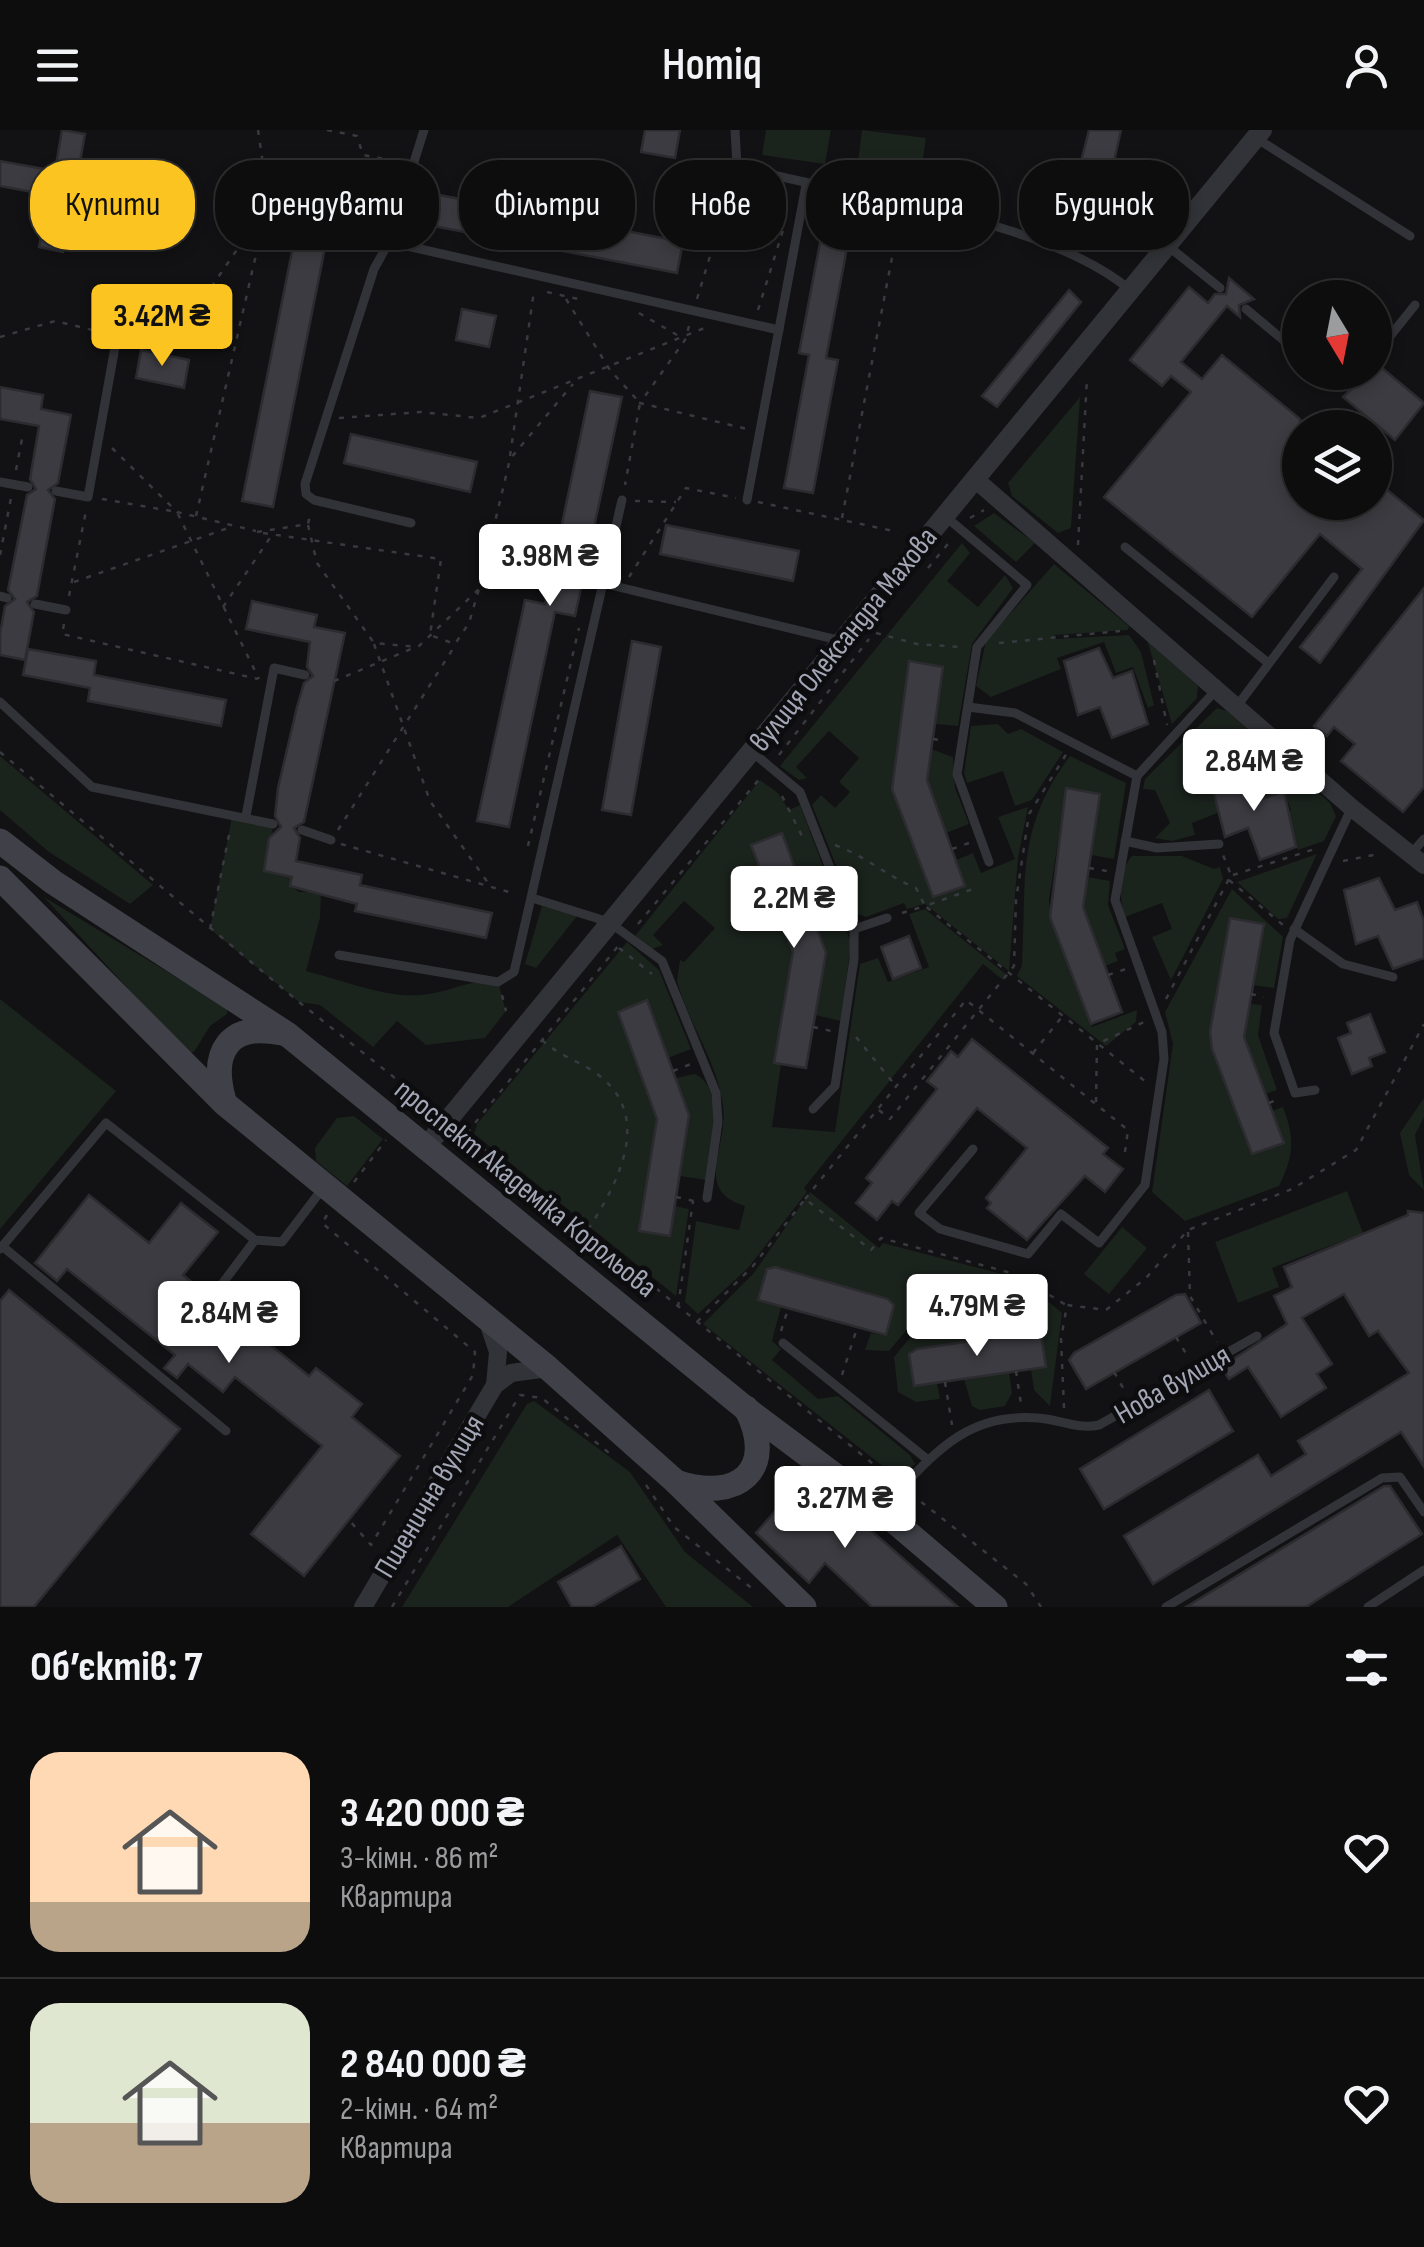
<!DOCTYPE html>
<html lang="uk">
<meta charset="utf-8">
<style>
body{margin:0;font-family:"Sofia Sans Condensed",sans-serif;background:#1c1b1c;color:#f1f3f6;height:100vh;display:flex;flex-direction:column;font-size:38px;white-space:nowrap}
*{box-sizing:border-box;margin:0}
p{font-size:32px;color:#9b9c9e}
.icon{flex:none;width:55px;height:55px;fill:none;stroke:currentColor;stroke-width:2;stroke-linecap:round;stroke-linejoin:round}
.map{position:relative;height:1477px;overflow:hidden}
.details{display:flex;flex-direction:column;background:#0e0d0e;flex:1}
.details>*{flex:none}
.guide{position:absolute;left:30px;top:30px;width:1365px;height:90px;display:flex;gap:20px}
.needle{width:65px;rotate:170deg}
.buttons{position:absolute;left:1282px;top:150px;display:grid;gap:20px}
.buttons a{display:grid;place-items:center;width:110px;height:110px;border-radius:50%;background:#0e0d0e;box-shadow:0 5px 15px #0003,0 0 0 2px #2e2d2e;font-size:50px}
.price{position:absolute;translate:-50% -85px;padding:0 22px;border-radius:10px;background:#fff;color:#222;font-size:32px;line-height:65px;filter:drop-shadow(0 2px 5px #0008)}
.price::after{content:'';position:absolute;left:50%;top:60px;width:30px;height:22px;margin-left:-15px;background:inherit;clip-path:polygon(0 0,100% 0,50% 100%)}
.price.selected{background:#fbc421;color:#111}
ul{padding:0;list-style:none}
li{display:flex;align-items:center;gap:30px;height:250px;padding:0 30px}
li+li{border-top:2px solid #2e2d2e}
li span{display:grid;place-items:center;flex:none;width:280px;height:200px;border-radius:30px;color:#555}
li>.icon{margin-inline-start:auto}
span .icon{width:120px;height:120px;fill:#fffc;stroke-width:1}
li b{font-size:42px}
h2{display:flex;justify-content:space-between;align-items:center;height:120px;padding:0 30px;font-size:42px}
.pill{padding:0 35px;border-radius:40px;background:#0e0d0e;box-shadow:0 5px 15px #0003,0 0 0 2px #2e2d2e;font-size:35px;line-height:90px}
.pill.selected{background:#fbc421;color:#111}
header{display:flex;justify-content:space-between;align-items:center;height:130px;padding:0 30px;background:#0e0d0e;font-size:45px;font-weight:600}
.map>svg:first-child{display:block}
</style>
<header><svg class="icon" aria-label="menu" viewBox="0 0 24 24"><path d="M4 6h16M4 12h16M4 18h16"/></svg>Homiq<svg class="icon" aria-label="person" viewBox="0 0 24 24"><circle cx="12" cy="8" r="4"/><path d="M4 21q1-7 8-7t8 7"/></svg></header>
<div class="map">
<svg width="1424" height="1477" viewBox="0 0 1424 1477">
<rect width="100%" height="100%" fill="#121113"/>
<g fill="#1b231d">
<path d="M766 0H831L825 34 762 25Z"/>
<path d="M862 0 926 8 919 56 856 47Z"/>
<path d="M1080 267 1071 398 1058 403 1012 366 1008 353Z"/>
<path d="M994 383 1035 413 1016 432 974 396Z"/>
<path d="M962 413 970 423 947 451 978 477 1005 445 1013 458 972 514 958 596 935 594 943 537 909 532 894 663 934 767 965 755 956 730 973 723 981 743 1015 729 998 687 1028 677 1018 728 1009 841 925 774 907 779 904 773 866 787 855 783 812 675 821 665 835 678 850 662 839 652 859 628 829 601 796 637 807 648 799 650 780 636Z"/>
<path d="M1054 434 1129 496 1128 500 1055 505 1054 509 1129 505 1141 522 1154 575 1148 578 1133 537 1116 543 1104 512 1057 528 1061 539 991 567 976 556 986 511Z"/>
<path d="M1147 510 1198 556 1197 568 1172 594Z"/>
<path d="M1217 578 1227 581 1330 673 1336 686 1324 711 1298 720 1284 683 1291 680 1284 662 1262 669 1246 639 1211 652 1220 682 1192 693 1195 705 1172 711 1155 708 1170 693 1155 660 1143 659 1145 649Z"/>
<path d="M998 594 1008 604 1021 599 1063 622 1032 670 1015 676 1003 641 967 653 964 643 971 596Z"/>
<path d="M931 619 953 627 955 658 969 694 946 703 927 650Z"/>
<path d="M0 626 153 755 130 774 49 722 0 680Z"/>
<path d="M1070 626 1126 653 1114 729 1091 725 1100 664 1066 659 1049 770 1051 787 1092 897 1137 880 1136 892 1106 916 1017 846 1022 835C1027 749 1015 700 1070 626Z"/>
<path d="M760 650 778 663 789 680 800 675 829 752 804 761 782 704 793 822 774 932 781 934 772 997 835 1002 860 834 878 828 888 852 929 837 909 784 925 779 1007 845 1003 850 983 834 804 1058 807 1062 748 1138 698 1184 685 1172 696 1091 739 1100 745 1076C692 1060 729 1017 723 976 718 933 688 893 677 851L680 830 684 832 715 798 684 771 653 805 663 815 652 819 635 806Z"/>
<path d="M232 687 273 697 264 741 292 747 290 756 299 762H321L320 788 306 841C342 850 384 868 421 865 450 863 466 849 498 852L506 881 485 908 426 915 397 891 373 917 320 875 299 872 210 799Z"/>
<path d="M1317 724 1287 788 1278 789 1237 752Z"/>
<path d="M1132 726H1182L1214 739 1220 737 1223 749 1171 850 1152 807 1172 799 1162 773 1125 787C1119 767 1118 742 1132 726Z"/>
<path d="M1088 747 1110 751 1108 775 1125 819 1115 823 1118 831 1105 836 1083 777Z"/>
<path d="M1232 759 1283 807 1274 858 1253 855 1263 794 1230 788 1211 901 1212 919 1252 1024 1283 1013 1272 981 1283 977C1295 1008 1294 1026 1279 1056L1185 1091 1152 1062 1173 914 1165 882Z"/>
<path d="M44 767 227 878V884L210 896 194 922 187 923Z"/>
<path d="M836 775 851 813 841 891 815 885 824 819 812 781Z"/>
<path d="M542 776 577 786 536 838 525 834Z"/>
<path d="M627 812 659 840 691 919 668 928 647 871 618 883 657 989 639 1101 670 1106 675 1076 689 1079 676 1166 474 1004 477 994Z"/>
<path d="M0 869 116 961 0 1099Z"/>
<path d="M1250 874 1262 875 1258 905 1277 960 1265 964 1244 907Z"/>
<path d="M695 944C728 960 709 1022 706 1050L680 1046 688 994 676 948Z"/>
<path d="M1424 968V987L1415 1005 1424 1060 1409 1045 1400 1003Z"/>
<path d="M354 986 383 1009 347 1056 316 1031 315 1018 337 988Z"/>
<path d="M1347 1061 1363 1103 1272 1138 1279 1157 1238 1173 1215 1112Z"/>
<path d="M810 1062 879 1118 883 1113 1021 1149 1062 1183 1050 1276 1034 1260 1031 1239 1046 1236 1041 1205 1032 1202 935 1220 917 1219 914 1256 937 1253 940 1269 916 1272 898 1262 894 1227 932 1181 942 1184 959 1174 953 1159 941 1153 923 1155 919 1161 926 1177 889 1221 865 1220 871 1203 886 1206 894 1175 767 1139 758 1170 781 1177 772 1211 781 1219 772 1230 818 1269 838 1266 910 1325 915 1334 899 1349 703 1194 753 1144Z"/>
<path d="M1122 1097 1147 1118 1109 1164 1084 1144Z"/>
<path d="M1009 1242 1012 1263 1005 1276 980 1280 972 1276 964 1249Z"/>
<path d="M534 1271 630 1342 685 1422 753 1477H666L617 1405 508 1477H402L527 1274Z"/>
</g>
<g fill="#3c3b41" stroke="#2c2b2f" stroke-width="2.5">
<path d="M62 0 85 4 80 32 120 40 116 62 76 54 63 122 39 117 49 65 0 56V31L55 41Z"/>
<path d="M645 0H680L675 28 641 22Z"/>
<path d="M1089 0H1121L1113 36 1127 40 1120 70 1126 71 1110 115 1035 97 1043 64 1071 71Z"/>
<path d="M308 42 339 48 273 377 242 371Z"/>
<path d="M424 62 683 112 677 143 418 93Z"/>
<path d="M824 92 851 97 826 228 838 230 813 363 784 358 809 225 799 223Z"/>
<path d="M1229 148 1254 169 1239 175 1240 187 1227 176 1181 232 1202 249 1222 225 1300 289V372H1375V350L1424 390 1320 533 1300 517 1362 439 1320 404 1252 487 1104 367 1191 262 1171 246 1162 256 1130 230 1189 157 1208 173 1215 164H1226Z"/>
<path d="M1069 160 1081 172 997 277 982 266Z"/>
<path d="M462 179 496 186 489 217 456 210Z"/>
<path d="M141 220 189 230 184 258 136 248Z"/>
<path d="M1376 233 1424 273 1395 310 1343 267 1369 242H1375Z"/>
<path d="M0 257 43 265 41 279 71 285 58 353 48 360 55 369 37 466 27 472 34 482 25 530 0 525V504L5 476 15 469 8 460 27 365 36 359 30 349 39 296 0 289Z"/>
<path d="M590 261 622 267 575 486 555 482 509 697 477 691 525 470 545 474Z"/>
<path d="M351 304 477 332 470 362 344 333Z"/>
<path d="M666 395 799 421 793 451 660 424Z"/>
<path d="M1424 458V657L1403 682 1341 631 1355 614 1334 597 1327 606 1314 596Z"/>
<path d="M252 471 317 485 314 497 345 503 304 692 294 698 300 708 296 731 362 745 360 755 492 783 486 808 355 781 357 774 290 756 292 747 264 741 269 708 281 697 275 686 278 658 297 577 304 553 313 546 307 537 310 512 246 499Z"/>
<path d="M632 511 661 517 631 685 602 680Z"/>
<path d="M1099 518 1113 548 1132 541 1148 594 1112 608 1100 577 1078 585 1064 531Z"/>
<path d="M28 519 96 531 94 545 226 570 221 596 88 571 90 558 23 545Z"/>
<path d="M909 531 943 537 927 650 965 756 933 767 892 659Z"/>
<path d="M1246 638 1262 669 1284 661 1296 717 1260 730 1248 698 1225 707 1211 652Z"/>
<path d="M1066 658 1100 664 1083 777 1122 882 1091 894 1050 787Z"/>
<path d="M782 703 826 823 806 938 774 933 793 822 751 715Z"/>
<path d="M1379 748 1395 780 1417 772 1424 791V828L1393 839 1378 806 1356 814 1344 760Z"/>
<path d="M1230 788 1264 794 1244 907 1284 1013 1252 1024 1212 919 1210 902Z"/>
<path d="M909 806 921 838 893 849 881 817Z"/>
<path d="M647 870 689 985 670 1106 639 1101 657 989 618 882Z"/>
<path d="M1370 884 1385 922 1369 928 1372 936 1352 944 1338 908 1351 903 1347 893Z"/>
<path d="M972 909 1108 1018 1103 1024 1123 1039 1105 1062 1085 1046 1027 1110 987 1078 991 1073 986 1068 1027 1018 977 978 898 1075 892 1071 877 1090 856 1073 872 1053 866 1048 937 959 927 951 951 921 958 927Z"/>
<path d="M89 1065 149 1113 181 1073 218 1102 183 1145 309 1246 316 1238 362 1274 352 1287 400 1326 304 1446 251 1404 322 1316 235 1247 223 1262 188 1234 177 1248 164 1238 175 1225 67 1139 57 1151 35 1133Z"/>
<path d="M1408 1081 1424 1083V1337L1401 1302 1153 1454 1124 1406 1258 1325 1271 1346 1306 1324 1298 1311 1409 1243 1378 1201 1369 1206 1344 1164 1302 1188 1332 1234 1317 1244 1326 1258 1281 1287 1248 1237 1229 1249 1221 1237 1287 1194 1274 1166 1292 1157 1284 1137 1408 1085Z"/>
<path d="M775 1137 888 1169 894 1175 886 1205 758 1170 767 1139Z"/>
<path d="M9 1160 180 1299 34 1477H0V1171Z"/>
<path d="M1185 1164 1201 1193 1086 1259 1069 1230 1074 1223 1176 1165Z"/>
<path d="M1033 1202 1041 1205 1046 1237 914 1256 909 1224 917 1219Z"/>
<path d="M1209 1260 1233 1301 1104 1379 1080 1339Z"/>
<path d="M804 1348 815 1351 958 1477H872L825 1433 809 1453 756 1403Z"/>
<path d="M1384 1356H1390L1422 1404 1306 1477H1186Z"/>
<path d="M621 1416 640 1449 592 1477H572L558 1452Z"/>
</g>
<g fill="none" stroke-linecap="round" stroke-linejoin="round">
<g stroke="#383a3f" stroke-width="2.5" stroke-dasharray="5 8" stroke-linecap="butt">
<path d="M258 0 268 68"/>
<path d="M327 0 357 6 363 25 401 32"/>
<path d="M547 162 578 169"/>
<path d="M566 169 610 240 640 273 625 355"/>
<path d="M697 169 734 47"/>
<path d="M758 180 784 97"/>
<path d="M639 183 684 209"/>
<path d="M689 196 685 210 640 273 747 299"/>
<path d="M0 207 55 191 105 203"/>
<path d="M133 207 164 209 179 204 267 76"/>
<path d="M339 288 421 282 479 288 707 197"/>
<path d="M112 318 177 382 256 401"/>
<path d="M510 326 534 161"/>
<path d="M16 340 22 309"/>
<path d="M102 369 177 382 259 549"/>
<path d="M635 371 676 372"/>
<path d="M758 372 898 402"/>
<path d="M196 386 275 42 301 29 394 49"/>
<path d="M842 388 900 86"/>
<path d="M970 388 984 380"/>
<path d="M308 395 317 433 374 513 418 517 479 459 510 329 573 254"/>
<path d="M257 402 308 394 310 385"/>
<path d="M263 403 441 429 430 505 455 514 469 493 479 459"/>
<path d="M1078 415 1087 248"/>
<path d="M0 425 11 368"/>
<path d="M928 438 952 409"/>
<path d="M629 447 686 358 736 368"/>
<path d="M74 452 231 397"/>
<path d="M69 466 86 381"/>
<path d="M223 477 272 405"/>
<path d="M64 494 62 504 258 549"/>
<path d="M876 503 917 514 961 517"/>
<path d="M999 513 1120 501"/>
<path d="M374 514 430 671 491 757"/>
<path d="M1154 530 1167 595"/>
<path d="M334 551 416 517"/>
<path d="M933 609 946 611"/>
<path d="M0 622 299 872 434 979"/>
<path d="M779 625 869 509"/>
<path d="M782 666 803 708"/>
<path d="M338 700 454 517"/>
<path d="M341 714 516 764"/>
<path d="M835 715C865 726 887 746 916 758L925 776 973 759"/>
<path d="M528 716 579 498"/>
<path d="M952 719 969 713"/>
<path d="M1343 731 1379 724"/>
<path d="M1089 738 1107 741"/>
<path d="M1233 745 1315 719"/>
<path d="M1229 750 1283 795"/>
<path d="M809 773 826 767"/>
<path d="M902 783 925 776 1146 952"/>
<path d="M638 794 761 647"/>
<path d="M210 799 230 700"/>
<path d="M619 818 652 844"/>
<path d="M1108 845 1126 839"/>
<path d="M1251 864 1264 867"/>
<path d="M502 865 506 881"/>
<path d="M1166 869 1231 745 1223 725"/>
<path d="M813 897 831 901"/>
<path d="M856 907 895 955"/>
<path d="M542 910C560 927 583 932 601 947 654 990 615 1058 587 1101"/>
<path d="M1033 923 1061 888"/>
<path d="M673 941 691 934"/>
<path d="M1096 972 1097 914 1144 892"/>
<path d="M1269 973 1281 968"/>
<path d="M879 980 890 989 1014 836 1016 770 1029 684 1067 623"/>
<path d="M464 1003 893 1350"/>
<path d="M467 1003 619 815"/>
<path d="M354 1052 386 1010"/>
<path d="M676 1067 694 1071"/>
<path d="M805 1069 966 870 1128 1000 1124 1029"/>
<path d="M327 1085 322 1093 475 1222 473 1245 371 1415 349 1390"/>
<path d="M1188 1102 1190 1166 1217 1212"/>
<path d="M678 1177 693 1071"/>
<path d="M697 1192 753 1136 805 1069 871 1120 881 1108 1015 1144 1066 1175"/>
<path d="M781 1201 788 1179"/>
<path d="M1176 1207 1188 1227"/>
<path d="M1016 1241 1021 1274"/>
<path d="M1114 1242 1126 1263"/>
<path d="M842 1245 857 1198"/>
<path d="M945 1252 952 1295"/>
<path d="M1064 1278 1061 1209 1067 1175 1106 1180 1146 1148 1188 1100 1292 1059 1356 1020 1424 894"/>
<path d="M646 1355 674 1397 754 1460"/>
<path d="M911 1364 1026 1454 1041 1477"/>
<path d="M392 1477 520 1265 542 1268 614 1327"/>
</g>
<g stroke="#323338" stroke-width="9">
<path d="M424 0 389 112 779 200"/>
<path d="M735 0 737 36C849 67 1044 87 1130 160"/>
<path d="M1256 8 1410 106"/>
<path d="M389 112 374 139 305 354 306 364 314 370 411 393"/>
<path d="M1168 116 1220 158"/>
<path d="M1246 179 1300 224"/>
<path d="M1375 225 1415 175"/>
<path d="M1323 242 1345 255 1361 242"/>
<path d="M0 352 28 357"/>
<path d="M56 361 88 367 117 206"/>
<path d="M747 370 806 55"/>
<path d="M946 387 1027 455 977 517 957 644 989 732"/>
<path d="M1125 417 1267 532"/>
<path d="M606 454 838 510"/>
<path d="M0 466 7 468"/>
<path d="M35 474 66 480"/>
<path d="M0 572 92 657 273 694"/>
<path d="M1237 576 1334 447"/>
<path d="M968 577 1015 583 1137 646 1217 559"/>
<path d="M751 621 800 662 854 799"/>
<path d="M246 686 274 538 305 545"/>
<path d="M302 700 331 710"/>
<path d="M1125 711 1157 718 1219 714"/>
<path d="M1411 724 1424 709"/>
<path d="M532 768 609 792 662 831 716 963 718 992 707 1068"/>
<path d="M1294 799 1343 834 1393 847"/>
<path d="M339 825 498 852 514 842 622 370"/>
<path d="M1315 960 1295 963 1274 903 1290 810 1351 679"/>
<path d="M813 979 835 956 854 829V799L887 788"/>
<path d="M973 1019 919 1083 940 1099 1028 1124 1061 1084 1099 1113 1145 1055 1164 929 1162 902 1115 770 1137 646"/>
<path d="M2 1116 226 1301"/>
<path d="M0 1119 106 993 255 1110 282 1112 323 1058"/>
<path d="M216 1162 255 1110"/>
<path d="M783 1213 928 1330"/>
<path d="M883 1378C930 1329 962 1282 1038 1288 1059 1289 1077 1300 1099 1295L1257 1206"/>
<path d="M1166 1477 1382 1348 1400 1347 1424 1382"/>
<path d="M1368 1477 1424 1440"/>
</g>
<g stroke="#323338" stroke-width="18">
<path d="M975 349 1352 678 1424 735"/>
<path d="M488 1192 498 1222 495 1255"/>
<path d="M363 1477 495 1255 511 1243 548 1238"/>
</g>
<path stroke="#323338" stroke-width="20" d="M425 1018 1262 0"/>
<g stroke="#404148" stroke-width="25">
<path d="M0 711 53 752 287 904 745 1278 881 1380 995 1477"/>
<path d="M0 748 224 973 548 1238 676 1352 804 1477"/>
<path d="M224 971C210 922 228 892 282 903"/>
<path d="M676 1352C738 1373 778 1340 746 1278"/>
</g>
</g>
<g text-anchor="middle" stroke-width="9" stroke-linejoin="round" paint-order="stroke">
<g font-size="30" fill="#a2a6b5" stroke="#0d0c0e">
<text transform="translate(843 509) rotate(-51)" y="10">вулиця Олександра Махова</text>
<text transform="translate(526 1058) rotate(39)" y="10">проспект Академіка Корольова</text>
<text transform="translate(1172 1254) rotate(-30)" y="10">Нова вулиця</text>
<text transform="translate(429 1366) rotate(-59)" y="10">Пшенична вулиця</text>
</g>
</g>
</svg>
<div class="buttons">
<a><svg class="needle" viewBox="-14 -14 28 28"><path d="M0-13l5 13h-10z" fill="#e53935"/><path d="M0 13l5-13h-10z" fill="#9b9c9e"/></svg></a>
<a><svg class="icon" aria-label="layers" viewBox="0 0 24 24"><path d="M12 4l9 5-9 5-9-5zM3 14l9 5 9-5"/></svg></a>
</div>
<b class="price selected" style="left:162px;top:239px">3.42M ₴</b>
<b class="price" style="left:550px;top:479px">3.98M ₴</b>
<b class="price" style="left:1254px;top:684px">2.84M ₴</b>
<b class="price" style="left:794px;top:821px">2.2M ₴</b>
<b class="price" style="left:977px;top:1229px">4.79M ₴</b>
<b class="price" style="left:229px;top:1236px">2.84M ₴</b>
<b class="price" style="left:845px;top:1421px">3.27M ₴</b>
<div class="guide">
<a class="pill selected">Купити</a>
<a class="pill">Орендувати</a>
<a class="pill">Фільтри</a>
<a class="pill">Нове</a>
<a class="pill">Квартира</a>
<a class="pill">Будинок</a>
</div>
</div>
<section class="details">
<h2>Об’єктів: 7<svg class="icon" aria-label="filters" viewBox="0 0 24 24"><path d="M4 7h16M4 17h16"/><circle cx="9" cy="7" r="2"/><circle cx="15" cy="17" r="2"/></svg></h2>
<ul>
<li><span style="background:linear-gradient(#ffd9b3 75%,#b9a48a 0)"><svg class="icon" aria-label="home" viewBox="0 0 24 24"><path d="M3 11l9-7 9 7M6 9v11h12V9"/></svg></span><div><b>3 420 000 ₴</b><p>3-кімн. · 86 m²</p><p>Квартира</p></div><svg class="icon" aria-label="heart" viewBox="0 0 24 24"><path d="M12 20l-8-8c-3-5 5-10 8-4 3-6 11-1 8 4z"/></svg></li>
<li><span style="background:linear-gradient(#dfe7d0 60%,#b9a48a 0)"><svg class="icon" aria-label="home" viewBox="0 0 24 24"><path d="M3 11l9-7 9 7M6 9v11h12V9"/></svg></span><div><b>2 840 000 ₴</b><p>2-кімн. · 64 m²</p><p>Квартира</p></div><svg class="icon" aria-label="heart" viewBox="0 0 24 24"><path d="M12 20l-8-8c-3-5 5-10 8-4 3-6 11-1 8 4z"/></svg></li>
</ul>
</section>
